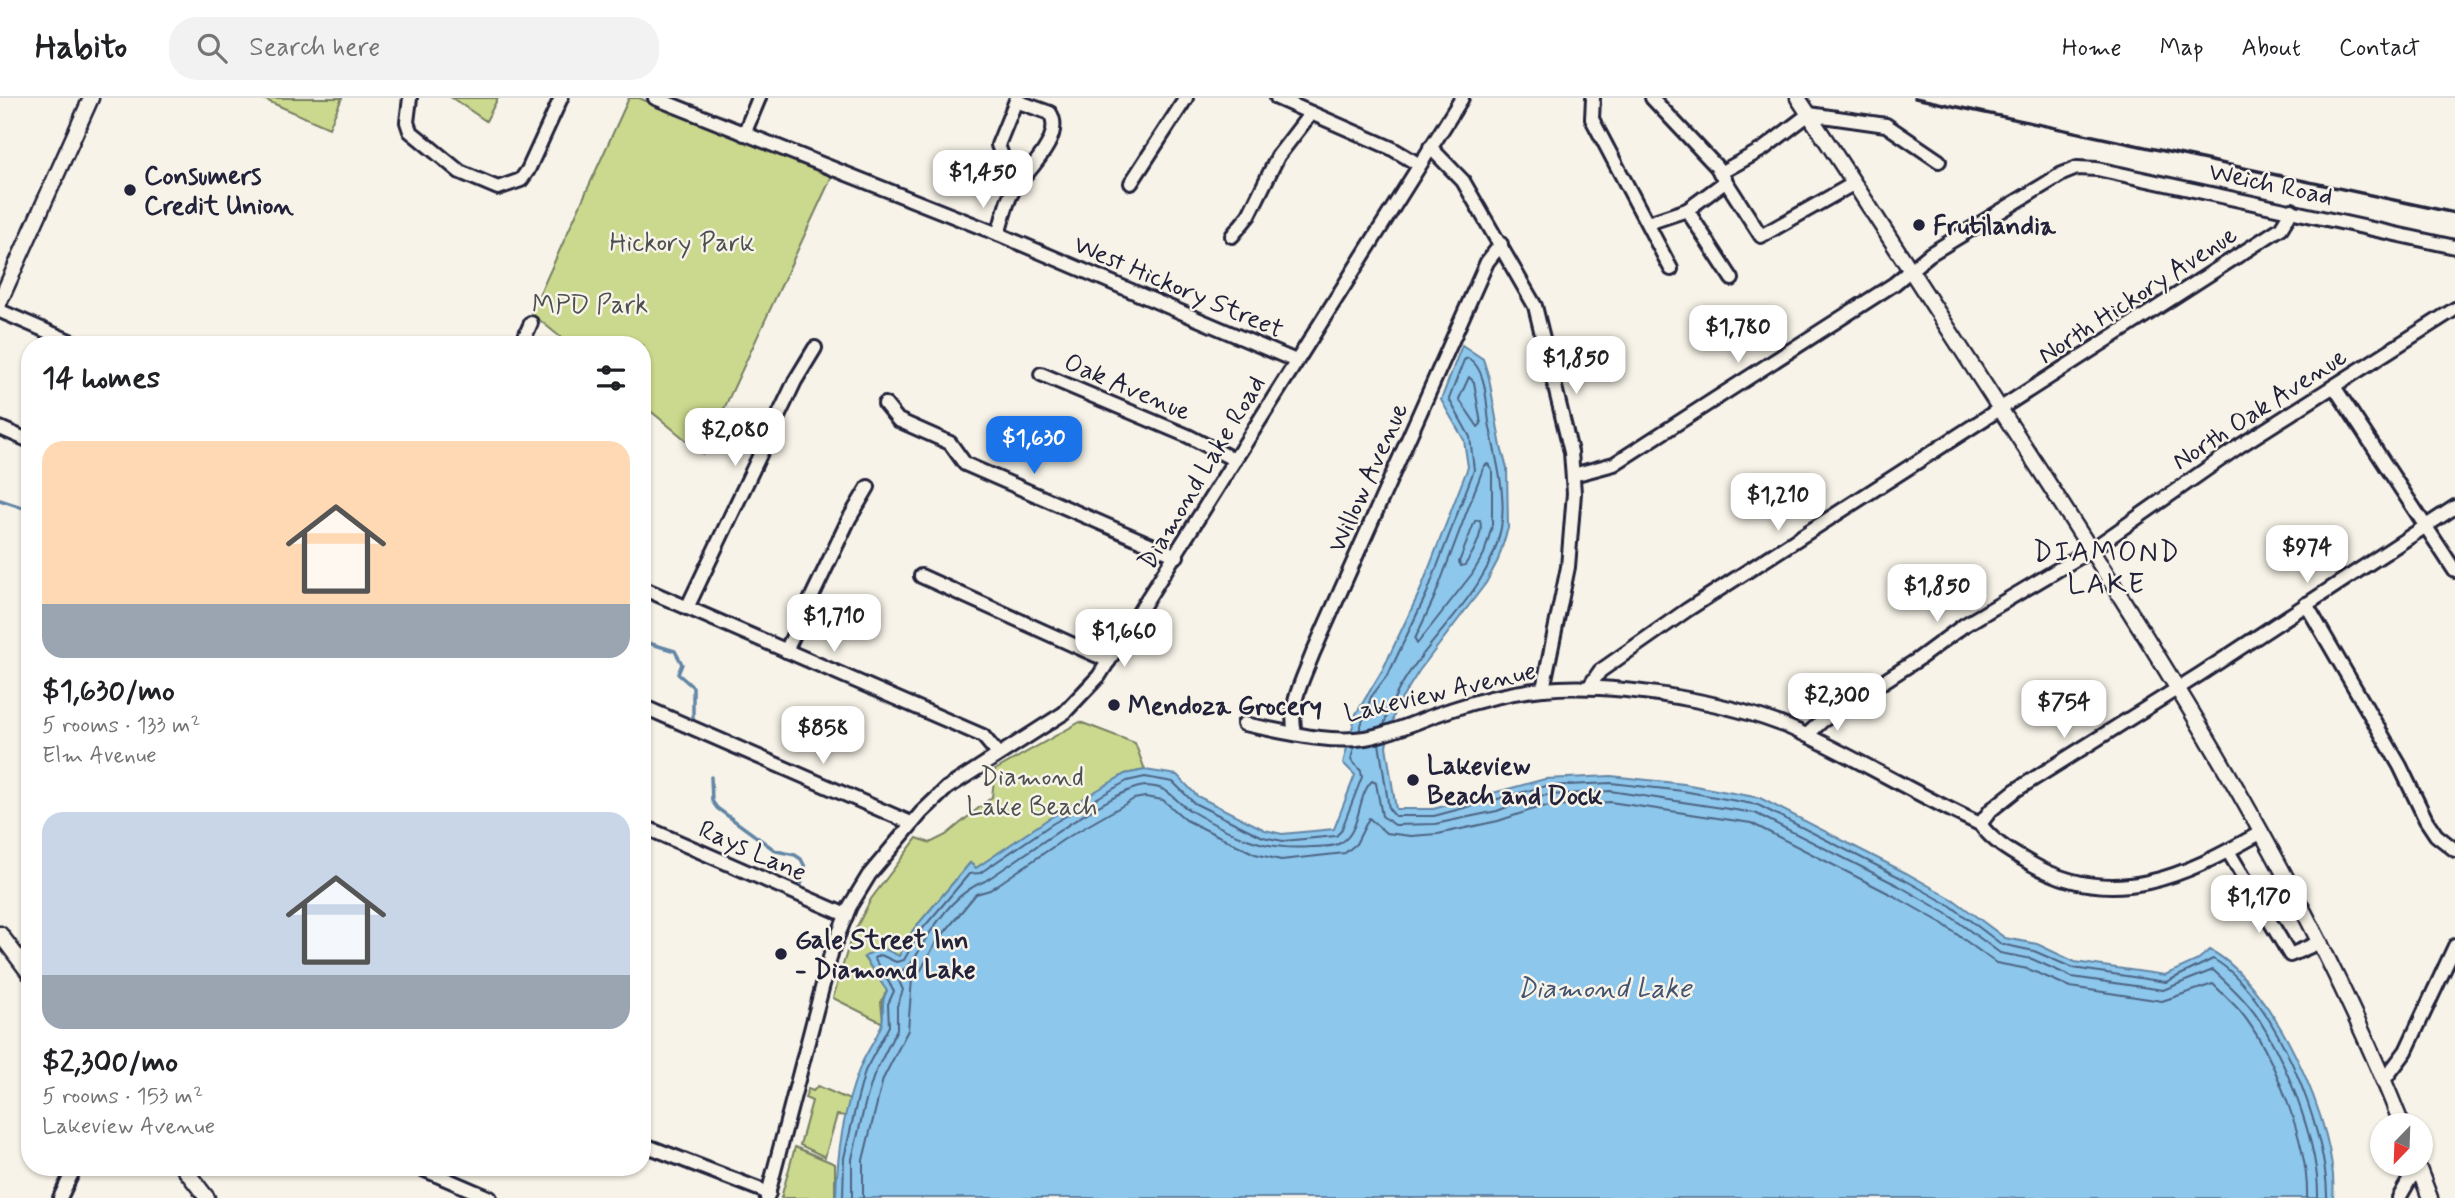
<!DOCTYPE html>
<meta charset="utf-8">
<style>
body{margin:0;font-family:Mynerve,sans-serif;background:#f2f2f2;color:#202124;height:100vh;display:flex;flex-direction:column;font-size:26px;white-space:nowrap}
*{box-sizing:border-box;margin:0}
p{font-size:23px;color:#757577}
.icon{flex:none;width:38px;height:38px;fill:none;stroke:currentColor;stroke-width:2;stroke-linecap:round;stroke-linejoin:round}
.map{position:relative;flex:1;overflow:hidden}
.side{position:absolute;left:21px;top:238px;width:630px;height:840px;display:flex;flex-direction:column;background:#fff;border-radius:28px;box-shadow:0 2px 5px #0004}
.side>*{flex:none}
.needle{width:46px;rotate:203deg}
.tools{position:absolute;left:2370px;top:1015px;display:grid;gap:14px}
.tools a{display:grid;place-items:center;width:63px;height:63px;border-radius:50%;background:#fff;box-shadow:0 2px 5px #0004;font-size:35px}
.price{position:absolute;translate:-50% -60px;padding:0 16px;border-radius:14px;background:#fff;color:#222;font-size:23px;line-height:46px;filter:drop-shadow(0 2px 4px #0008)}
.price::after{content:'';position:absolute;left:50%;top:42px;width:21px;height:16px;margin-left:-10px;background:inherit;clip-path:polygon(0 0,100% 0,50% 100%)}
.price.selected{background:#1a73e8;color:#fff}
ul{padding:0;list-style:none}
li{display:grid;align-content:center;gap:14px;height:371px;padding:0 21px}
li span{display:grid;place-items:center;height:217px;border-radius:21px;color:#555}
li>.icon{margin-inline-start:auto}
span .icon{width:126px;height:126px;fill:#fffc;stroke-width:1}
li b{font-size:30px}
h2{display:flex;justify-content:space-between;align-items:center;height:84px;padding:0 21px;font-size:30px}
header{display:flex;align-items:center;gap:42px;box-sizing:border-box;height:98px;padding:0 35px;background:#fff;border-bottom:2px solid #e0e0e0}
header strong{font-size:33px}
nav{display:flex;gap:38px;margin-inline-start:auto;font-size:24px}
.search{width:490px;height:63px;background:#f2f2f2;display:flex;align-items:center;gap:18px;box-sizing:border-box;padding:0 24px;border-radius:28px;color:#757577;font-size:26px}
.map>svg:first-child{display:block}
</style>
<header>
<strong>Habito</strong>
<div class="search"><svg class="icon" aria-label="search" viewBox="0 0 24 24"><circle cx="10" cy="10" r="6"/><path d="M15 15l6 6"/></svg>Search here</div>
<nav><a>Home</a><a>Map</a><a>About</a><a>Contact</a></nav>
</header>
<div class="map">
<svg width="2455" height="1100" viewBox="0 0 2455 1100">
<rect width="100%" height="100%" fill="#f7f3e8"/>
<filter id="ink" filterUnits="userSpaceOnUse"><feTurbulence type="fractalNoise" baseFrequency=".0143" numOctaves="2"/><feDisplacementMap in="SourceGraphic" scale="14" xChannelSelector="R" yChannelSelector="G"/><feConvolveMatrix kernelMatrix="1 2 1 2 8 2 1 2 1" color-interpolation-filters="sRGB"/></filter>
<g filter="url(#ink)">
<g fill="#cad98d" stroke="#767e64" stroke-width="2">
<path d="M261 0H342L329 30Z"/>
<path d="M452 0H498L486 23Z"/>
<path d="M629 0H639L832 78 703 356 642 306V247H570L531 215Z"/>
<path d="M1080 624 1135 645 1145 672 1125 676 976 770 970 765 913 832 899 858 864 860 887 892 881 904 883 925 833 900 851 840 871 801 917 740 930 745 946 737 992 699 995 672Z"/>
<path d="M818 988 850 1002 846 1018 837 1017 825 1059 800 1047 812 1003 805 1000 808 991 813 993Z"/>
<path d="M795 1049 835 1066V1100H781Z"/>
</g>
<path fill="#8dc7ec" stroke="#6285a5" stroke-width="2" d="M1462 247 1483 261 1489 280 1501 349 1507 370 1508 430 1498 462 1486 485 1419 573 1396 610 1386 648 1396 711H1433L1545 681 1611 678 1684 686 1760 700 1906 775 1954 802 2005 840 2037 846 2075 864 2165 877 2196 863 2210 852C2273 885 2340 1030 2333 1100H836C837 1057 843 1013 859 972 864 957 875 944 881 928 886 916 879 906 887 893L864 859 881 849 899 858 913 832 970 765 976 770 1048 721 1125 676 1145 672 1177 677 1197 698 1265 732 1282 736 1334 731 1355 677 1343 665 1356 616 1383 571 1420 493 1468 369 1464 342 1441 302Z"/>
<g fill="none" stroke-linecap="round" stroke-linejoin="round">
<g stroke="#4d6482" stroke-width="2">
<path d="M1469 279 1474 284 1481 326 1478 329 1459 301Z"/>
<path d="M1488 366 1492 372V428L1484 456 1472 476 1417 546 1415 541 1435 498 1484 368Z"/>
<path d="M1480 422C1484 436 1473 455 1465 467L1461 468 1459 464 1475 423Z"/>
<path d="M1359 633 1371 599 1389 575 1427 495 1474 372 1470 339 1449 301 1464 262 1468 260C1487 271 1486 304 1489 324 1495 359 1507 394 1501 430 1487 507 1404 552 1384 627"/>
<path d="M1379 645 1389 711 1395 718H1434L1546 688 1611 685 1683 693 1758 707 1903 781 1951 808 2001 846 2034 853 2073 870 2166 884 2213 861C2274 895 2328 1033 2327 1100"/>
<path d="M843 1100 844 1060 857 1003 865 973 889 928 888 906 894 893 874 860 881 857 896 864 904 862 919 835 969 776 980 775 1052 726 1127 683 1145 679 1173 684 1194 705 1263 739 1283 743 1336 738 1341 733 1362 679 1361 673 1351 662 1354 649"/>
<path d="M852 1100V1061L865 1006 874 977 897 931V908L903 892 896 876C917 865 915 857 927 839 943 815 959 793 985 783 1016 764 1116 688 1146 688 1172 689 1172 702 1191 713 1232 737 1263 753 1311 749 1320 748 1334 750 1342 744 1361 733 1357 697 1372 683L1376 685 1382 718 1395 727 1435 726 1497 713 1536 698 1610 693 1755 715 1899 788 1946 815 2000 855 2032 861 2072 879 2163 892 2213 872C2233 890 2253 909 2266 933 2291 977 2319 1049 2318 1100"/>
<path d="M863 1100V1062L883 981 908 932 912 881 921 872 935 846 976 796 990 792 1063 742 1134 701 1145 699 1163 702 1186 722 1255 756 1281 762 1345 755 1356 746 1369 720 1386 735 1411 738 1438 736 1498 723 1540 709 1610 704 1751 725 1894 798 1940 824 1996 865 2028 871 2070 889 2162 903 2213 886C2222 895 2232 904 2240 913 2273 953 2309 1048 2307 1100"/>
</g>
<g stroke="#6285a5" stroke-width="3.5">
<path d="M0 402 30 412"/>
<path d="M642 543 675 553 682 566 678 576 693 589V622"/>
<path d="M711 679 712 703 717 710 776 753 795 757 801 761 805 769 801 787"/>
</g>
<g stroke="#22223b" stroke-width="18">
<g id="minor">
<path d="M410 0 407 24 410 33 460 74 498 90 521 82 528 72 561 0"/>
<path d="M655 0 998 136 1296 263"/>
<path d="M1277 0 1391 50 1418 66"/>
<path d="M1593 0 1592 21 1671 171"/>
<path d="M1652 0 1716 68 1761 138 1853 86"/>
<path d="M744 36 759 0"/>
<path d="M1430 49 1463 83 1535 208 1571 354 1574 395 1568 469 1543 591"/>
<path d="M1720 75 1763 51 1809 16 1886 27 1939 63"/>
<path d="M1131 85 1186 0"/>
<path d="M1014 90 998 47 1017 0"/>
<path d="M1687 112 1725 84"/>
<path d="M1648 125 1687 112 1732 181"/>
<path d="M998 136C1003 122 1006 101 1015 90 1027 73 1065 39 1050 15L1016 3"/>
<path d="M1232 138 1249 117 1278 58 1311 15"/>
<path d="M0 213 79 247"/>
<path d="M521 247 531 225"/>
<path d="M1041 276 1188 338 1235 362"/>
<path d="M2335 290 2455 473"/>
<path d="M885 306 898 322 950 345 965 366 1177 458"/>
<path d="M0 330 30 343"/>
<path d="M1573 377 1614 366 1894 186 1930 156 2062 76 2077 70 2097 71 2455 149"/>
<path d="M921 478 1109 563"/>
<path d="M642 490 983 638 998 656"/>
<path d="M2306 506 2400 668 2426 722 2436 737 2455 752"/>
<path d="M687 510 795 283 815 250"/>
<path d="M786 553 849 421 868 389"/>
<path d="M1589 589 1600 573 1687 512 2281 130 2292 112"/>
<path d="M642 608 911 725"/>
<path d="M1244 626C1282 633 1327 646 1365 640 1395 635 1421 621 1450 612 1479 602 1512 594 1543 591 1616 584 1739 604 1806 637 1865 665 1921 699 1980 726 1994 745 2011 754 2030 765 2112 813 2185 778 2260 735"/>
<path d="M1295 635C1288 607 1303 581 1313 555L1487 164 1501 146"/>
<path d="M1807 637 1822 623 1917 562 1963 528 2091 452 2238 349 2455 211"/>
<path d="M1980 726 1991 712 2016 692 2199 577 2455 409"/>
<path d="M642 728 846 817"/>
<path d="M2228 753 2290 857 2318 845"/>
<path d="M2384 982 2406 953 2455 848"/>
<path d="M642 1046 769 1095"/>
<path d="M418 1069 490 1100"/>
<path d="M60 1100 75 1069"/>
<path d="M767 1100 832 852 850 808 869 777 921 715 947 690 1064 615 1099 578 1462 0"/>
<path d="M2399 1100 2411 1079 2421 1076"/>
</g>
</g>
<g stroke="#22223b" stroke-width="19">
<g id="major">
<path d="M1798 0C1881 125 1961 251 2043 377 2176 584 2311 797 2402 1027"/>
<path d="M0 203 91 0"/>
<path d="M0 836 30 876"/>
<path d="M2417 1066 2430 1100"/>
<path d="M183 1069 207 1100"/>
</g>
</g>
<use href="#minor" stroke="#f7f3e8" stroke-width="12"/>
<use href="#major" stroke="#f7f3e8" stroke-width="14"/>
<path stroke="#22223b" stroke-width="3.5" d="M1915 0 2455 115"/>
</g>
</g>
<g fill="#22223b" stroke="#f7f3e8" stroke-width="2.5">
<circle cx="130" cy="92" r="7"/>
<circle cx="1919" cy="127" r="7"/>
<circle cx="1114" cy="607" r="7"/>
<circle cx="1413" cy="682" r="7"/>
<circle cx="781" cy="856" r="7"/>
</g>
<g text-anchor="middle" stroke-width="5" stroke-linejoin="round" paint-order="stroke">
<g font-size="26" font-weight="bold" fill="#22223b" stroke="#f7f3e8" text-anchor="start">
<text x="144" y="86">Consumers<tspan x="144" dy="30">Credit Union</tspan></text>
<text x="1933" y="136">Frutilandia</text>
<text x="1128" y="616">Mendoza Grocery</text>
<text x="1427" y="676">Lakeview<tspan x="1427" dy="30">Beach and Dock</tspan></text>
<text x="795" y="850">Gale Street Inn<tspan x="795" dy="30">- Diamond Lake</tspan></text>
</g>
<g font-size="26" fill="#22223b" stroke="#f7f3e8">
<text transform="translate(2271 85) rotate(12)" y="9">Weich Road</text>
<text transform="translate(1179 188) rotate(23)" y="9">West Hickory Street</text>
<text transform="translate(2137 196) rotate(-33)" y="9">North Hickory Avenue</text>
<text transform="translate(1128 288) rotate(23)" y="9">Oak Avenue</text>
<text transform="translate(2259 310) rotate(-33)" y="9">North Oak Avenue</text>
<text transform="translate(1201 374) rotate(-59)" y="9">Diamond Lake Road</text>
<text transform="translate(1367 379) rotate(-66)" y="9">Willow Avenue</text>
<text transform="translate(1440 593) rotate(-13)" y="9">Lakeview Avenue</text>
<text transform="translate(753 752) rotate(24)" y="9">Rays Lane</text>
</g>
<g font-size="26" fill="#4c5050" stroke="#f7f3e8">
<text x="682" y="153">Hickory Park</text>
<text x="590" y="215">MPD Park</text>
<text x="1032" y="687">Diamond<tspan x="1032" dy="30">Lake Beach</tspan></text>
</g>
<g font-size="28" letter-spacing="2" fill="#22223b" stroke="#f7f3e8">
<text x="2107" y="463">DIAMOND<tspan x="2107" dy="32">LAKE</tspan></text>
</g>
<g font-size="28" font-style="italic" fill="#425470" stroke="#f7f3e8">
<text x="1604" y="899">Diamond Lake</text>
</g>
</g>
</svg>
<div class="tools">
<a><svg class="needle" viewBox="-14 -14 28 28"><path d="M0-13l5 13h-10z" fill="#e53935"/><path d="M0 13l5-13h-10z" fill="#757577"/></svg></a>
</div>
<b class="price" style="left:983px;top:112px">$1,450</b>
<b class="price" style="left:1738px;top:267px">$1,780</b>
<b class="price" style="left:1576px;top:298px">$1,850</b>
<b class="price" style="left:735px;top:370px">$2,080</b>
<b class="price selected" style="left:1034px;top:378px">$1,630</b>
<b class="price" style="left:1778px;top:435px">$1,210</b>
<b class="price" style="left:2307px;top:487px">$974</b>
<b class="price" style="left:1937px;top:526px">$1,850</b>
<b class="price" style="left:834px;top:556px">$1,710</b>
<b class="price" style="left:1124px;top:571px">$1,660</b>
<b class="price" style="left:1837px;top:635px">$2,300</b>
<b class="price" style="left:2064px;top:642px">$754</b>
<b class="price" style="left:823px;top:668px">$858</b>
<b class="price" style="left:2259px;top:837px">$1,170</b>
<section class="side">
<h2>14 homes<svg class="icon" aria-label="filters" viewBox="0 0 24 24"><path d="M4 7h16M4 17h16"/><circle cx="9" cy="7" r="2"/><circle cx="15" cy="17" r="2"/></svg></h2>
<ul>
<li><span style="background:linear-gradient(#ffd9b3 75%,#9aa5b1 0)"><svg class="icon" aria-label="home" viewBox="0 0 24 24"><path d="M3 11l9-7 9 7M6 9v11h12V9"/></svg></span><div><b>$1,630/mo</b><p>5 rooms · 133 m²</p><p>Elm Avenue</p></div></li>
<li><span style="background:linear-gradient(#c9d6e8 75%,#9aa5b1 0)"><svg class="icon" aria-label="home" viewBox="0 0 24 24"><path d="M3 11l9-7 9 7M6 9v11h12V9"/></svg></span><div><b>$2,300/mo</b><p>5 rooms · 153 m²</p><p>Lakeview Avenue</p></div></li>
</ul>
</section>
</div>
